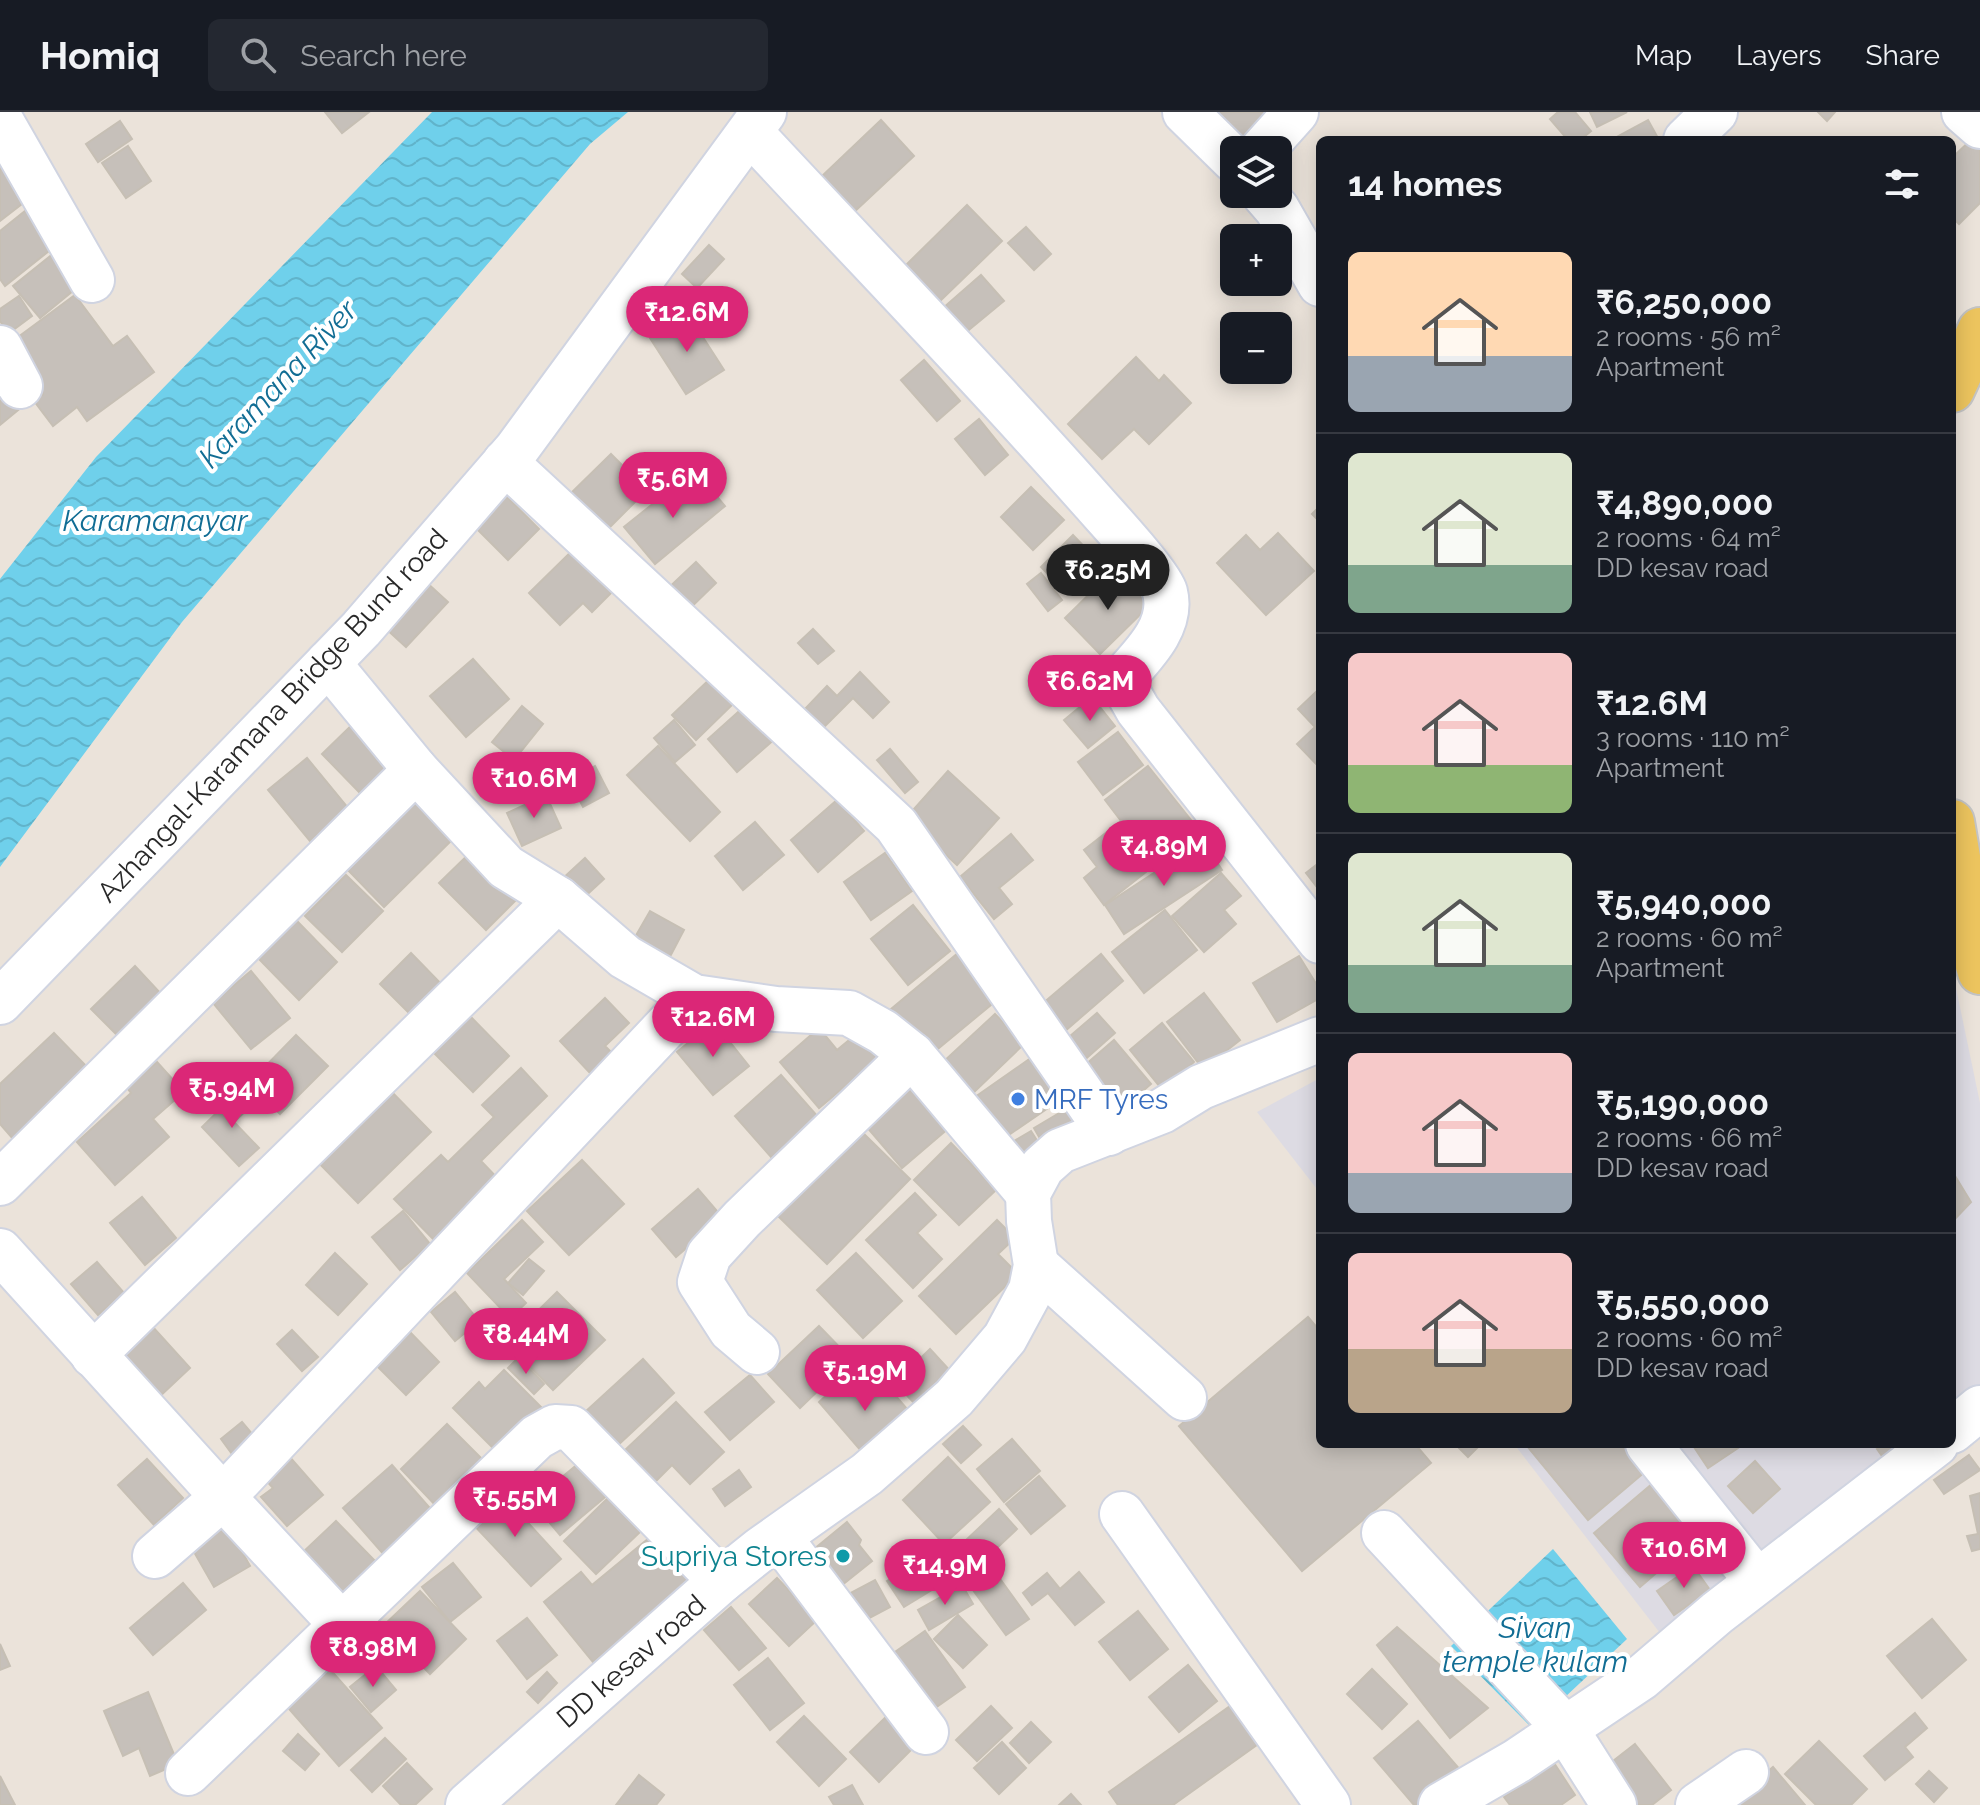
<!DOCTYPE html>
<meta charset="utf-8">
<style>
body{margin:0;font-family:Raleway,sans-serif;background:#242831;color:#f1f3f6;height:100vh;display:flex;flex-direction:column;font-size:30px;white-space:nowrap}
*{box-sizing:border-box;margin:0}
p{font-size:26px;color:#9ea1a6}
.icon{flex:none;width:44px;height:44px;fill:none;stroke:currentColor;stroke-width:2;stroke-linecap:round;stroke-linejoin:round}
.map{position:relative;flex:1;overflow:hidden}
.details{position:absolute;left:1316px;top:24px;width:640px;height:1312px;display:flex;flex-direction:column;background:#171b24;border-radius:12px;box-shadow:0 4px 20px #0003}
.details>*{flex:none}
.controls{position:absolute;left:1220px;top:24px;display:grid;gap:16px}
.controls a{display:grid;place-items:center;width:72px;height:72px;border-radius:12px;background:#171b24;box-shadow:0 4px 20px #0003;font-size:40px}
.price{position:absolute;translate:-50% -68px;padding:0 18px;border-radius:28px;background:#db2777;color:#fff;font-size:26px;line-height:52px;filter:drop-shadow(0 2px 4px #0008)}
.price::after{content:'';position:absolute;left:50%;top:48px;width:24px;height:18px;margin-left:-12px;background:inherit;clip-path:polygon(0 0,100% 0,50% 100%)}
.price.active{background:#222;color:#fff}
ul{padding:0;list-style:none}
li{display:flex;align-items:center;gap:24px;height:200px;padding:0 32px}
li+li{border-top:2px solid #363941}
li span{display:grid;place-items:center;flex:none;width:224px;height:160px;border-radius:12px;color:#555}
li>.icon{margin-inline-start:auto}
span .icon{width:96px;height:96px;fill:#fffc;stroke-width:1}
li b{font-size:34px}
h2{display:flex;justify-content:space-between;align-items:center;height:96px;padding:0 32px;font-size:34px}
header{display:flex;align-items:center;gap:48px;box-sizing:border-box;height:112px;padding:0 40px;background:#171b24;border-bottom:2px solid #363941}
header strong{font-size:38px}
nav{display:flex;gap:44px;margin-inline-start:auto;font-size:28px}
.search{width:560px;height:72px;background:#242831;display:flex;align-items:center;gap:20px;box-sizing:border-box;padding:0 28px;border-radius:12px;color:#9ea1a6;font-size:30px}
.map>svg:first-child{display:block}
</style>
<header>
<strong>Homiq</strong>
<div class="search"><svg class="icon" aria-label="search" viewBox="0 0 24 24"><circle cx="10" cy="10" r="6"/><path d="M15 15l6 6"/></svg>Search here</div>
<nav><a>Map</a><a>Layers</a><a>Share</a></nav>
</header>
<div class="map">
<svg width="1980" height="1693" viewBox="0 0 1980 1693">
<defs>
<pattern id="water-waves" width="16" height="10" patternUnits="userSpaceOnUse" patternTransform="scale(2)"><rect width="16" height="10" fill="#6fd0eb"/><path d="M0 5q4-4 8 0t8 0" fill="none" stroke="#60b3ca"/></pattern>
</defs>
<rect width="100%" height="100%" fill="#ebe3da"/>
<g fill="#dddbe3">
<path d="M1952 857 1980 991V1272L1952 1294Z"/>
<path d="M1320 966V1081L1257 1000Z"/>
<path d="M1514 1332H1903L1660 1521Z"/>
</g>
<g fill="url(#water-waves)">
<path d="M432 0H628L590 32 182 510 0 755V467L96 345Z"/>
<path d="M1553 1437 1627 1527 1532 1616 1451 1534Z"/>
</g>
<g fill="#c6c0ba" stroke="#c6bfb4" stroke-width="2">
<path d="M325 0H369L342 21Z"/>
<path d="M1196 0H1269L1237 38Z"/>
<path d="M1558 0H1575L1591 19 1580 28H1568L1550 7Z"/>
<path d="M1590 0H1627L1597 15Z"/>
<path d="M1818 0H1835L1827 9Z"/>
<path d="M881 8 914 44 854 100 821 65Z"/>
<path d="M1648 8 1659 28H1614L1613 27Z"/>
<path d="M120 9 132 27 98 50 86 32Z"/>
<path d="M1975 24 1980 29V91L1959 112 1952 105V46Z"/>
<path d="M128 34 151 69 126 86 102 51Z"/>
<path d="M0 55 27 88 0 109Z"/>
<path d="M967 93 1002 129 940 189 906 153Z"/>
<path d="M30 95 59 131 5 174 0 167V119Z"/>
<path d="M1026 115 1051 142 1034 158 1008 131Z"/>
<path d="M709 133 724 147 697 176 682 162Z"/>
<path d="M54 141 80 173 40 206 13 174Z"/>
<path d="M981 163 1004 189 965 221 943 196Z"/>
<path d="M75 183 113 234 127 224 154 260 87 309 77 295 53 314 34 289 43 282 26 260 14 228Z"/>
<path d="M19 184 32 204 9 221 0 209V197Z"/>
<path d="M688 202 724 258 686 282 650 226Z"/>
<path d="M1136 245 1159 269 1164 263 1191 291 1149 332 1134 317 1102 347 1068 312Z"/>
<path d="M924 248 960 289 937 309 901 268Z"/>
<path d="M0 254 29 289 0 313Z"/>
<path d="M979 307 1008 343 985 363 955 327Z"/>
<path d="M611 342 647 378 604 421 568 384Z"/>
<path d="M703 368 725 394 655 452 624 415 675 374 684 384Z"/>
<path d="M497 375 539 417 508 448 466 406Z"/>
<path d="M1031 375 1064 408 1033 438 1001 405Z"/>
<path d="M1320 394V410L1312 402Z"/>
<path d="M1278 421 1314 459 1266 503 1217 451 1246 423 1260 438Z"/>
<path d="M1073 423 1094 445 1063 477 1041 455Z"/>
<path d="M577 434 617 475 592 500 583 491 560 513 529 481Z"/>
<path d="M696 450 716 471 682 504 662 482Z"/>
<path d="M1115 457 1150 493 1100 542 1065 506Z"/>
<path d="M1041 461 1062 488 1048 499 1027 472Z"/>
<path d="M425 469 448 490 406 535 384 515Z"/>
<path d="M813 517 834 539 818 552 798 531Z"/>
<path d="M473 547 509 587 466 625 430 584Z"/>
<path d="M860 560 889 590 873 606 853 586 824 615 805 597 827 574 837 584Z"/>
<path d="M711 566 735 590 696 628 672 603Z"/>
<path d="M1320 576V656L1297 632 1315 615 1298 597Z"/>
<path d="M1092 585 1115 614 1088 636 1064 608Z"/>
<path d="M746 593 776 626 737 660 708 627Z"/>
<path d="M522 594 543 612 514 648 492 630Z"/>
<path d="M674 608 695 633 675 650 654 626Z"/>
<path d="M355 610 394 651 361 682 322 642Z"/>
<path d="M1118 620 1143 653 1103 683 1078 650Z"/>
<path d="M658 634 720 700 690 729 627 663Z"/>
<path d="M890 637 918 670 905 681 877 648Z"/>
<path d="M307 646 349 697 310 729 268 678Z"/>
<path d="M595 654 609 681 583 695 569 668Z"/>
<path d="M1148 654 1199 718 1104 793 1084 766 1097 755 1084 738 1121 709 1105 688Z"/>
<path d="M948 659 999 706 957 753 906 706Z"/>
<path d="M422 679 461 719 384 795 345 755Z"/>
<path d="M546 683 561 716 522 734 507 701Z"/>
<path d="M837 688 864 719 818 760 791 728Z"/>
<path d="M755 710 784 743 743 778 715 744Z"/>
<path d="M1011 722 1033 748 999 776 1012 792 994 807 960 765Z"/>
<path d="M1203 729 1222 758 1124 822 1105 793Z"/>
<path d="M473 738 519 785 486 818 439 771Z"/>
<path d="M885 741 912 779 871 808 844 770Z"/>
<path d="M585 746 604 767 580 789 561 768Z"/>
<path d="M1320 750V779L1306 761Z"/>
<path d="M1221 761 1241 784 1224 798 1236 812 1204 840 1172 804Z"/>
<path d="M346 763 383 799 342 840 305 804Z"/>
<path d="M913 793 950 839 908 873 871 827Z"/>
<path d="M1165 798 1197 838 1144 881 1112 840Z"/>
<path d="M650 799 684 818 665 854 630 834Z"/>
<path d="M297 809 337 850 299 888 259 847Z"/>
<path d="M964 836 1003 883 922 950 884 903Z"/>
<path d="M411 841 448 879 417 909 380 872Z"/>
<path d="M1101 842 1123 869 1065 919 1042 892Z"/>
<path d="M1299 844 1320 878V886L1277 910 1253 871Z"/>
<path d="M135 854 162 883 119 925 91 897Z"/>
<path d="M251 859 290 906 251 937 213 891Z"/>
<path d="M1204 881 1240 928 1203 957 1167 910Z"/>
<path d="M605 886 629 911 605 934 612 941 591 962 560 929Z"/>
<path d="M1097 901 1115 921 1081 951 1063 930Z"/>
<path d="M995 902 1024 932 972 982 942 951Z"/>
<path d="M469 903 509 944 473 980 432 939Z"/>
<path d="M714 910 749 954 713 983 677 940Z"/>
<path d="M1162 911 1194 950 1181 962 1188 970 1169 986 1130 938Z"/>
<path d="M819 916 837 938 859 920 880 945 819 996 780 950Z"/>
<path d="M54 921 88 956 14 1028 0 1012V972Z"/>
<path d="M296 923 328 954 280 1002 249 971Z"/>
<path d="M1114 928 1151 972 1122 997 1085 953Z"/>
<path d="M1038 941 1067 983 997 1031 968 990Z"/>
<path d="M157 950 184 980 153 1007 169 1025 115 1073 77 1030 131 981 127 976Z"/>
<path d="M521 956 547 984 481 1049 503 1072 440 1134 394 1087 441 1043 448 1050 494 1005 482 993Z"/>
<path d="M781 963 818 1005 772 1046 735 1004Z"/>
<path d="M384 972 431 1020 358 1091 312 1044Z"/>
<path d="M914 974 949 1016 902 1056 866 1014Z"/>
<path d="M238 980 251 994 234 1010 259 1036 239 1054 202 1015Z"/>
<path d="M1076 991 1089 1012 1046 1037 1034 1016Z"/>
<path d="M861 1019 910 1067 827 1152 778 1104Z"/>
<path d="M1031 1019 1041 1035 1009 1054 999 1038Z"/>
<path d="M951 1031 996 1078 959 1113 914 1068Z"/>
<path d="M582 1048 624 1092 569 1143 527 1099Z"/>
<path d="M1952 1059 1971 1090 1952 1110Z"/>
<path d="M698 1077 722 1105 676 1145 652 1117Z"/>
<path d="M915 1081 936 1103 917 1121 942 1147 913 1176 866 1128Z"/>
<path d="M142 1085 176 1126 145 1153 110 1111Z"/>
<path d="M403 1099 430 1132 400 1158 372 1125Z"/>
<path d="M522 1108 543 1130 504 1167 526 1191 510 1206 467 1161Z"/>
<path d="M997 1108 1015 1126 998 1142 1018 1162 956 1222 919 1184Z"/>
<path d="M335 1141 367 1172 338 1203 306 1173Z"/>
<path d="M856 1141 902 1189 863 1226 817 1178Z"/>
<path d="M529 1147 544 1159 523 1183 508 1171Z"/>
<path d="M97 1150 124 1181 98 1203 71 1172Z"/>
<path d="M455 1180 479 1209 455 1229 431 1200Z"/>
<path d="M557 1180 605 1228 553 1278 506 1230Z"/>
<path d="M1308 1205 1320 1219V1332H1415L1431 1351 1302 1459 1179 1314Z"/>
<path d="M151 1213 190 1256 158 1286 119 1243Z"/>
<path d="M819 1214 851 1247 800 1296 768 1262Z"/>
<path d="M292 1218 318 1245 302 1259 277 1232Z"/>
<path d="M408 1218 439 1250 406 1283 374 1251Z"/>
<path d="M930 1237 953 1262 918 1295 895 1271Z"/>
<path d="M519 1245 544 1272 534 1282 508 1256Z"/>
<path d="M643 1247 674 1281 617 1334 585 1300Z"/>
<path d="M504 1258 545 1299 500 1343 453 1296 479 1270 485 1277Z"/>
<path d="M875 1260 907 1297 887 1315 896 1325 869 1348 819 1290 844 1267 854 1279Z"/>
<path d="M750 1263 774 1290 730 1328 705 1300Z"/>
<path d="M676 1290 724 1340 690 1372 672 1353 654 1371 624 1339Z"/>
<path d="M242 1310 254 1324 232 1342 221 1327Z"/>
<path d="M447 1312 487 1352 440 1398 401 1357Z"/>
<path d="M963 1314 981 1333 961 1351 943 1332Z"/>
<path d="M1012 1327 1040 1359 1004 1390 977 1357Z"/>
<path d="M1459 1332H1481L1468 1345 1457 1334Z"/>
<path d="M1530 1332H1633L1652 1354 1588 1408 1527 1334Z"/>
<path d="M1692 1332H1744L1708 1356Z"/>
<path d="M1884 1332H1901L1892 1358 1877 1337Z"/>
<path d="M281 1335 323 1383 287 1414 261 1385 273 1376 256 1357Z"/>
<path d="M1969 1343 1980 1358 1944 1382 1934 1368Z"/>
<path d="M948 1345 990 1390 944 1432 903 1388Z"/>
<path d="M147 1347 183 1386 154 1413 118 1373Z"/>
<path d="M584 1347 611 1380 560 1423 532 1390Z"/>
<path d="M1755 1349 1780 1377 1753 1401 1728 1374Z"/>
<path d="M392 1353 442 1410 393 1453 343 1396Z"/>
<path d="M739 1358 751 1375 725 1394 713 1377Z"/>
<path d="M1039 1364 1065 1394 1031 1422 1006 1392Z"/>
<path d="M1652 1372 1698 1425 1640 1475 1594 1421Z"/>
<path d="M500 1380 561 1447 531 1474 469 1408Z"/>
<path d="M1980 1381V1437L1972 1439 1967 1424 1978 1422 1970 1384Z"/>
<path d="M608 1386 640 1420 596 1462 564 1429Z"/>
<path d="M999 1397 1017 1417 966 1465 947 1446Z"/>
<path d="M336 1409 377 1451 342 1485 301 1442Z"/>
<path d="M225 1410 250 1454 214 1475 189 1431Z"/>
<path d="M847 1410 861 1428 859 1433 872 1449 842 1473 813 1438Z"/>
<path d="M654 1422 693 1469 593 1550 544 1490 581 1460 592 1473Z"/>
<path d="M928 1444 945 1470 904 1495 887 1469Z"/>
<path d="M453 1451 481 1485 450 1510 422 1475Z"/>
<path d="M1693 1454 1710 1478 1674 1503 1657 1479Z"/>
<path d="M993 1457 1029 1507 1006 1523 970 1474Z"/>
<path d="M1079 1460 1104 1490 1075 1513 1048 1481 1032 1493 1023 1481 1047 1461 1060 1477Z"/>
<path d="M777 1466 817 1508 789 1534 749 1492Z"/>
<path d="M875 1468 890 1495 862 1510 847 1483Z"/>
<path d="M183 1471 206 1498 153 1543 130 1516Z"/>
<path d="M962 1473 973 1492 929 1518 918 1498Z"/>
<path d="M420 1479 466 1527 430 1562 383 1514Z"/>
<path d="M731 1495 766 1536 739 1558 704 1518Z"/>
<path d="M1138 1499 1168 1537 1130 1568 1099 1530Z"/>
<path d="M958 1503 987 1533 963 1556 934 1527Z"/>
<path d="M527 1506 557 1543 527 1567 497 1529Z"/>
<path d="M1932 1507 1966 1548 1922 1586 1887 1544Z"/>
<path d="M1397 1515 1488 1596 1450 1626 1377 1533Z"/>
<path d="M925 1519 965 1575 925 1603 885 1547Z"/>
<path d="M0 1532 10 1554 0 1558Z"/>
<path d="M768 1546 804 1591 770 1618 734 1573Z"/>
<path d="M1188 1553 1217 1589 1179 1620 1149 1585Z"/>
<path d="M327 1554 382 1616 339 1654 284 1591Z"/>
<path d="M376 1554 396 1578 371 1600 350 1575Z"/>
<path d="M1372 1557 1407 1592 1382 1617 1347 1582Z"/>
<path d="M547 1560 557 1571 538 1591 527 1580Z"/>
<path d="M148 1580 178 1652 150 1664 139 1636 123 1644 104 1599Z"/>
<path d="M1233 1592 1261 1630 1173 1693H1118L1109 1680Z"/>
<path d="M991 1594 1012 1616 977 1649 956 1628Z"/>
<path d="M890 1601 918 1631 879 1670 850 1640Z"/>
<path d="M1915 1601 1927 1616 1905 1635 1913 1645 1885 1668 1864 1644Z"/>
<path d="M804 1604 846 1647 819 1674 777 1630Z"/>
<path d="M1418 1609 1461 1659 1421 1693H1414L1374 1646Z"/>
<path d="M1031 1610 1051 1630 1029 1651 1010 1631Z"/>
<path d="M298 1622 319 1642 305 1658 283 1639Z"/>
<path d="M385 1626 406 1647 372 1680 351 1658Z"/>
<path d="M1819 1629 1867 1677 1851 1693H1816L1785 1662Z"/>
<path d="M1002 1630 1026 1656 999 1682 974 1656Z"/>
<path d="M1635 1632 1671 1678 1652 1693H1625L1599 1660Z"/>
<path d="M407 1651 432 1677 415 1693H401L383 1674Z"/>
<path d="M1554 1651 1575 1683 1561 1693H1510L1504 1685Z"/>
<path d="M1773 1655 1805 1693H1732L1731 1691Z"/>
<path d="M1929 1659 1947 1676 1934 1690 1916 1672Z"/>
<path d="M639 1663 664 1683 656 1693H616Z"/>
<path d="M0 1664 15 1693H0Z"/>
<path d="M852 1673 863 1693H834L829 1685Z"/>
<path d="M1071 1682 1081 1693H1059Z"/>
</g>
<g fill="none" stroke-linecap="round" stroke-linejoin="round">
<g stroke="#d0d4e1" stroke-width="48">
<g id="minor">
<path d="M1185 0 1234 48"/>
<path d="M1964 0 1980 14"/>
<path d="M0 7 92 168"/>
<path d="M750 20C864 143 982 264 1093 390 1107 406 1161 464 1165 480 1174 515 1141 545 1121 568L1138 598 1320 829"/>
<path d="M1686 28 1715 0"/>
<path d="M1262 38 1296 0"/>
<path d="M1264 82 1277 97 1320 172"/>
<path d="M0 236 20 274"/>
<path d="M505 350 896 713 1109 1021"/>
<path d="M328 551 416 658 506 755 558 787 625 845 694 885 776 897 849 901 883 920 912 943 1028 1081"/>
<path d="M0 890 361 517 516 338 764 0"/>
<path d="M0 1071 416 658"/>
<path d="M0 1139 223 1385 343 1514"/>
<path d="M1036 1153 1184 1286"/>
<path d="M757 1240 731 1218 700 1170 709 1143 742 1107 912 943"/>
<path d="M93 1243 558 787"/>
<path d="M1952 1319 1980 1296"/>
<path d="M1648 1332 1757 1469"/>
<path d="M1122 1402 1328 1693"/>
<path d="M1384 1421 1565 1616 1614 1693"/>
<path d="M779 1425 926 1620"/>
<path d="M155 1444 223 1385 694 885"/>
<path d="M188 1661 537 1325 555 1315 571 1316 721 1469"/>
<path d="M468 1693 721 1469 761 1437 867 1362 954 1286 1005 1226 1031 1178 1036 1153 1029 1109 1028 1081 1042 1055 1060 1039 1162 999 1201 975 1320 927"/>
<path d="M1441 1693 1517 1649 1641 1566 1717 1501 1936 1332"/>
<path d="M1698 1693 1746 1660"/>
</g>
</g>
<g stroke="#c3c3c3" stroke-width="48">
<g id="major">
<path d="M1952 278 1980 218"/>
<path d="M1952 710 1974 840 1980 860"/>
</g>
</g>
<use href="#minor" stroke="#fff" stroke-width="44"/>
<use href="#major" stroke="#ecc45e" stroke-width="44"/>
</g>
<circle fill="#3f7fe0" stroke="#fff" stroke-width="3" cx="1018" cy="987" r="8"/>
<circle fill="#0f9aa8" stroke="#fff" stroke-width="3" cx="843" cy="1444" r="8"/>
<g text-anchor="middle" stroke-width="8" stroke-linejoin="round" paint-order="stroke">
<g font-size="28" fill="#282828" stroke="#fff">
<text transform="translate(272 603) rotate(-47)" y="10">Azhangal-Karamana Bridge Bund road</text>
<text transform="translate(631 1549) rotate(-41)" y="10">DD kesav road</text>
</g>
<g font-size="28" fill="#366cbe" stroke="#fff" text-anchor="start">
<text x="1034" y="997">MRF Tyres</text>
</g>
<g font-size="28" fill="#0d838f" stroke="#fff" text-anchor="end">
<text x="827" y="1454">Supriya Stores</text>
</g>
<g font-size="30" font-style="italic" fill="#116d94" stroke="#fff">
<text transform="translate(278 272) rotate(-47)" y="10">Karamana River</text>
<text x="155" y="419">Karamanayar</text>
<text x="1535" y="1526">Sivan<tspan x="1535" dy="34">temple kulam</tspan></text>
</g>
</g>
</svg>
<div class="controls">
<a><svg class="icon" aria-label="layers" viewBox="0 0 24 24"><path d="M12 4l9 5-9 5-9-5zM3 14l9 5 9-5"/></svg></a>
<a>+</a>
<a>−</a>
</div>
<b class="price" style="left:687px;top:242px">₹12.6M</b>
<b class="price" style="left:673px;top:408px">₹5.6M</b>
<b class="price active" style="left:1108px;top:500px">₹6.25M</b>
<b class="price" style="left:1090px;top:611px">₹6.62M</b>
<b class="price" style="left:534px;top:708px">₹10.6M</b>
<b class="price" style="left:1164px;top:776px">₹4.89M</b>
<b class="price" style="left:713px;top:947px">₹12.6M</b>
<b class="price" style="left:232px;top:1018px">₹5.94M</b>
<b class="price" style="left:526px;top:1264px">₹8.44M</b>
<b class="price" style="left:865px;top:1301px">₹5.19M</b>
<b class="price" style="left:515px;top:1427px">₹5.55M</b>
<b class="price" style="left:1684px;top:1478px">₹10.6M</b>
<b class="price" style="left:945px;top:1495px">₹14.9M</b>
<b class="price" style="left:373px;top:1577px">₹8.98M</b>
<section class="details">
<h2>14 homes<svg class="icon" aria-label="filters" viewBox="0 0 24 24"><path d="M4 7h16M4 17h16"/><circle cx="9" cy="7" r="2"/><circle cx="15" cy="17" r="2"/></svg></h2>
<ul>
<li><span style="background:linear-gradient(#ffd9b3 65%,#9aa5b1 0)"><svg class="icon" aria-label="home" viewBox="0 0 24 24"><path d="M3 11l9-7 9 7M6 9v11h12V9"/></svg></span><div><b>₹6,250,000</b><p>2 rooms · 56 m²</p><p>Apartment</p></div></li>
<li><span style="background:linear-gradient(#dfe7d0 70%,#7fa58c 0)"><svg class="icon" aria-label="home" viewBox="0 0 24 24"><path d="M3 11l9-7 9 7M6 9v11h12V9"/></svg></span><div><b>₹4,890,000</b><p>2 rooms · 64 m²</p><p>DD kesav road</p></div></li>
<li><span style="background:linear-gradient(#f6c9c9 70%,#8fb573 0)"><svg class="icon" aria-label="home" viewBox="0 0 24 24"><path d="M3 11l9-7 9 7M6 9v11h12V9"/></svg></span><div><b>₹12.6M</b><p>3 rooms · 110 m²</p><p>Apartment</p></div></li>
<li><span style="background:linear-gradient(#dfe7d0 70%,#7fa58c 0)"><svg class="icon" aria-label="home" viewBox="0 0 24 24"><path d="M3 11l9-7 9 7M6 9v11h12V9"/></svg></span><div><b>₹5,940,000</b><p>2 rooms · 60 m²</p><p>Apartment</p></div></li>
<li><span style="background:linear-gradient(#f6c9c9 75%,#9aa5b1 0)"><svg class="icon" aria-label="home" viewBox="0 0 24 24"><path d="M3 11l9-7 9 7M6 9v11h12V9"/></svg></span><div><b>₹5,190,000</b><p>2 rooms · 66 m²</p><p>DD kesav road</p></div></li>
<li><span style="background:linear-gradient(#f6c9c9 60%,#b9a48a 0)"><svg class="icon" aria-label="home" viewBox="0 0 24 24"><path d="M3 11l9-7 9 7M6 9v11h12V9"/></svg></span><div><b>₹5,550,000</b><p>2 rooms · 60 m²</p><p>DD kesav road</p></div></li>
</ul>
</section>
</div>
